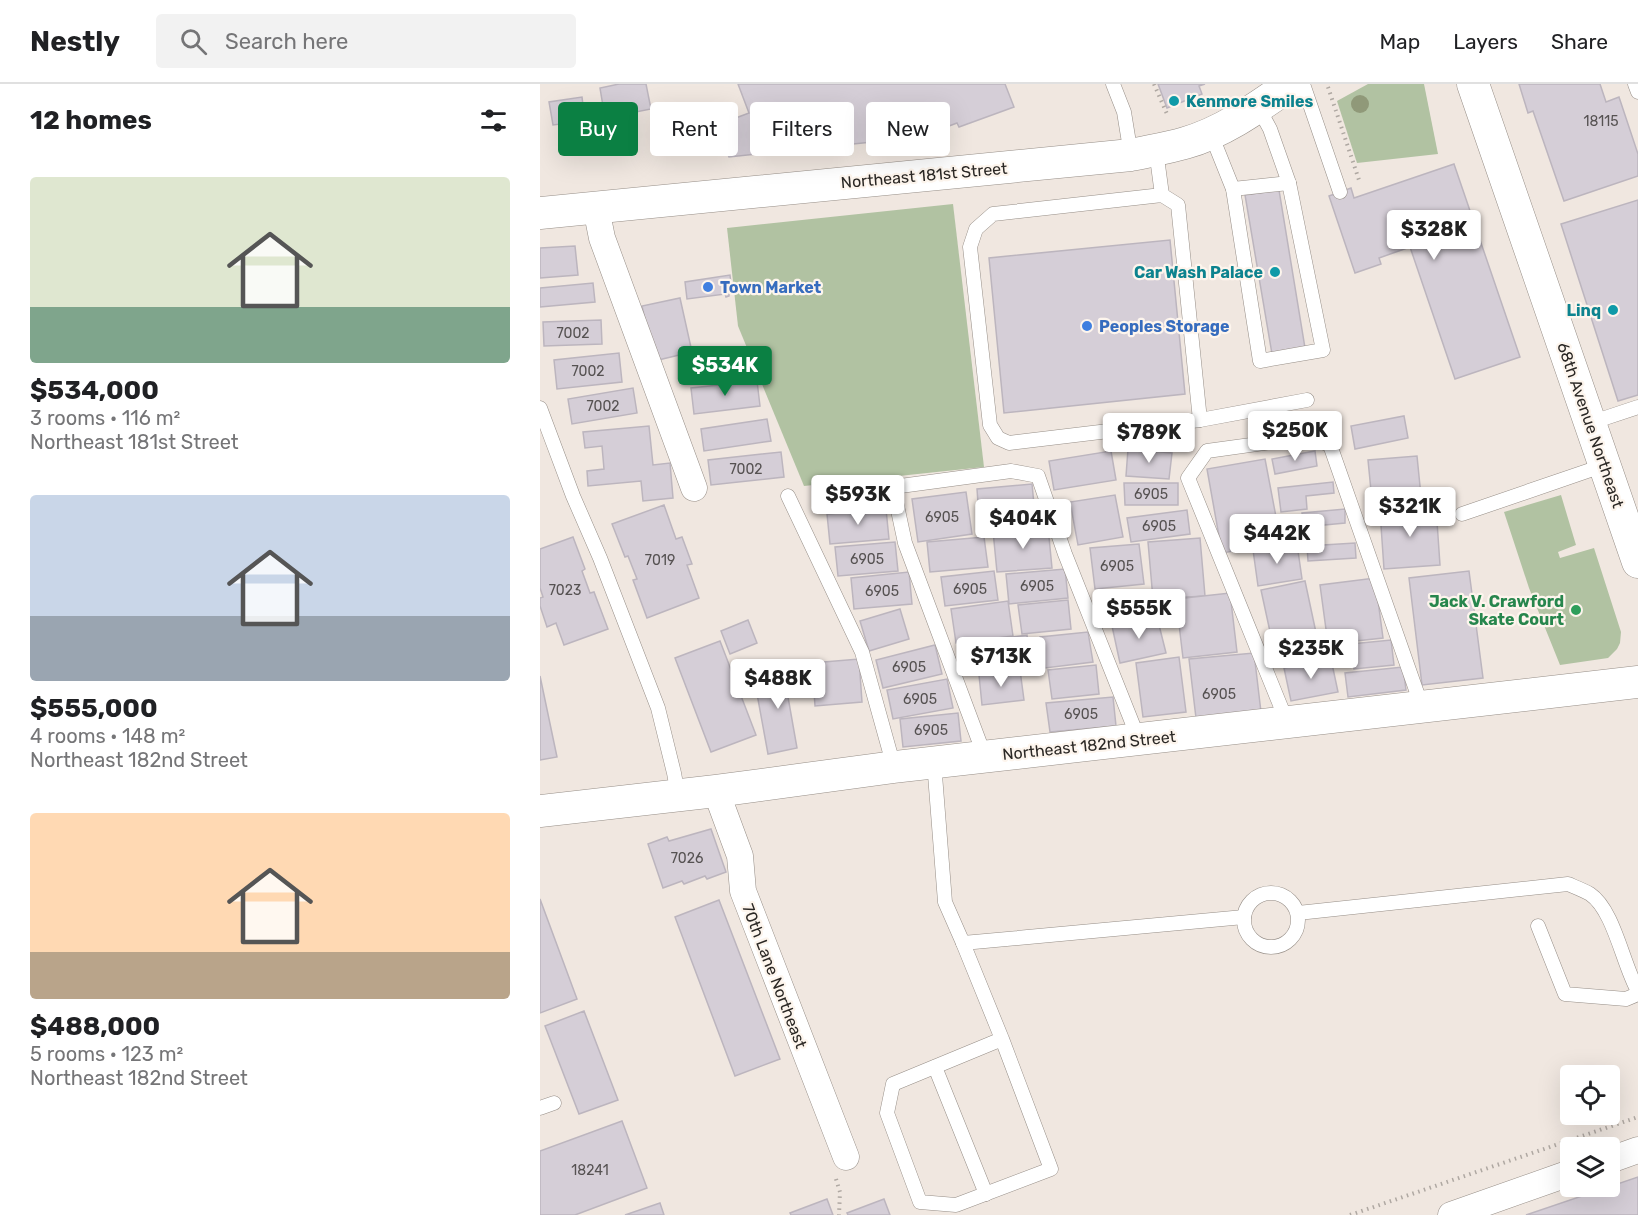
<!DOCTYPE html>
<meta charset="utf-8">
<style>
body{margin:0;font-family:Rubik,sans-serif;background:#f2f2f2;color:#202124;height:100vh;display:flex;flex-direction:column;font-size:22px;white-space:nowrap}
*{box-sizing:border-box;margin:0}
p{font-size:20px;color:#757577}
.icon{flex:none;width:33px;height:33px;fill:none;stroke:currentColor;stroke-width:2;stroke-linecap:round;stroke-linejoin:round}
.map{position:relative;flex:1;overflow:hidden}
.drawer{display:flex;flex-direction:column;background:#fff;width:540px}
.drawer>*{flex:none}
.top-card{position:absolute;left:18px;top:18px;width:570px;height:54px;display:flex;gap:12px}
.buttons{position:absolute;left:1020px;top:981px;display:grid;gap:12px}
.buttons a{display:grid;place-items:center;width:60px;height:60px;border-radius:6px;background:#fff;box-shadow:0 6px 24px #0002;font-size:30px}
.price{position:absolute;translate:-50% -51px;padding:0 14px;border-radius:6px;background:#fff;color:#222;font-size:20px;line-height:39px;filter:drop-shadow(0 2px 3px #0008)}
.price::after{content:'';position:absolute;left:50%;top:36px;width:18px;height:14px;margin-left:-9px;background:inherit;clip-path:polygon(0 0,100% 0,50% 100%)}
.price.current{background:#0b8043;color:#fff}
ul{padding:0;list-style:none}
li{display:grid;align-content:center;gap:12px;height:318px;padding:0 30px}
li span{display:grid;place-items:center;height:186px;border-radius:6px;color:#555}
li>.icon{margin-inline-start:auto}
span .icon{width:108px;height:108px;fill:#fffc;stroke-width:1}
li b{font-size:26px}
h2{display:flex;justify-content:space-between;align-items:center;height:72px;padding:0 30px;font-size:26px}
.chip{padding:0 21px;border-radius:6px;background:#fff;box-shadow:0 6px 24px #0002;font-size:21px;line-height:54px}
.chip.current{background:#0b8043;color:#fff}
header{display:flex;align-items:center;gap:36px;box-sizing:border-box;height:84px;padding:0 30px;background:#fff;border-bottom:2px solid #e0e0e0}
header strong{font-size:28px}
nav{display:flex;gap:33px;margin-inline-start:auto;font-size:21px}
.search{width:420px;height:54px;background:#f2f2f2;display:flex;align-items:center;gap:15px;box-sizing:border-box;padding:0 21px;border-radius:6px;color:#757577;font-size:22px}
main{display:flex;flex:1;min-height:0}
.map>svg:first-child{display:block}
</style>
<header>
<strong>Nestly</strong>
<div class="search"><svg class="icon" aria-label="search" viewBox="0 0 24 24"><circle cx="10" cy="10" r="6"/><path d="M15 15l6 6"/></svg>Search here</div>
<nav><a>Map</a><a>Layers</a><a>Share</a></nav>
</header>
<main>
<section class="drawer">
<h2>12 homes<svg class="icon" aria-label="filters" viewBox="0 0 24 24"><path d="M4 7h16M4 17h16"/><circle cx="9" cy="7" r="2"/><circle cx="15" cy="17" r="2"/></svg></h2>
<ul>
<li><span style="background:linear-gradient(#dfe7d0 70%,#7fa58c 0)"><svg class="icon" aria-label="home" viewBox="0 0 24 24"><path d="M3 11l9-7 9 7M6 9v11h12V9"/></svg></span><div><b>$534,000</b><p>3 rooms · 116 m²</p><p>Northeast 181st Street</p></div></li>
<li><span style="background:linear-gradient(#c9d6e8 65%,#9aa5b1 0)"><svg class="icon" aria-label="home" viewBox="0 0 24 24"><path d="M3 11l9-7 9 7M6 9v11h12V9"/></svg></span><div><b>$555,000</b><p>4 rooms · 148 m²</p><p>Northeast 182nd Street</p></div></li>
<li><span style="background:linear-gradient(#ffd9b3 75%,#b9a48a 0)"><svg class="icon" aria-label="home" viewBox="0 0 24 24"><path d="M3 11l9-7 9 7M6 9v11h12V9"/></svg></span><div><b>$488,000</b><p>5 rooms · 123 m²</p><p>Northeast 182nd Street</p></div></li>
</ul>
</section>
<div class="map">
<svg width="1098" height="1131" viewBox="0 0 1098 1131">
<rect width="100%" height="100%" fill="#f0e7e0"/>
<g fill="#b1c2a2">
<path d="M828 0H884L898 70 817 79 797 17Z"/>
<path d="M413 120 444 383 264 402 198 242 187 144Z"/>
<path d="M1021 411 1036 461 1018 468 1020 474 1054 464 1081 548 1080 559 1077 565 1068 574 1020 581 989 504 964 428Z"/>
</g>
<g fill="#d5ced7" stroke="#bcb5be" stroke-width="1.5">
<path d="M79 0H106L111 25 65 34 60 4Z"/>
<path d="M198 0H465L474 23 419 43 417 39 380 53 189 73 177 41 209 29Z"/>
<path d="M618 0H665L659 2 662 10 627 24Z"/>
<path d="M979 0H1060L1066 18 1079 13 1098 70V92L1024 117 993 27 988 29Z"/>
<path d="M42 13 45 37 13 41 9 18Z"/>
<path d="M914 80 980 273 915 295 870 163 839 174 841 180 815 189 789 112 811 104 814 114Z"/>
<path d="M739 106 765 264 732 270 705 111Z"/>
<path d="M1098 116V311L1078 317 1021 140Z"/>
<path d="M630 156 645 310 464 329 449 174Z"/>
<path d="M35 162 38 191 0 194V164Z"/>
<path d="M190 191 192 209H189V212L186 213 185 210 147 215 145 198Z"/>
<path d="M53 199 55 218 0 223V204Z"/>
<path d="M140 214 152 268 114 277 102 222Z"/>
<path d="M61 236 62 260 4 262 3 238Z"/>
<path d="M205 264 207 284 152 290 150 270Z"/>
<path d="M79 269 82 298 17 305 14 276Z"/>
<path d="M217 297 220 322 154 330 151 304Z"/>
<path d="M93 304 97 329 32 340 28 315Z"/>
<path d="M864 332 868 354 815 365 811 342Z"/>
<path d="M227 335 231 357 164 367 161 345Z"/>
<path d="M109 342 113 381 130 379 133 414 103 417 101 397 48 402 47 387 64 385 62 362 45 364 43 348Z"/>
<path d="M588 365 632 369 629 395 586 392Z"/>
<path d="M571 367 576 396 514 406 509 377Z"/>
<path d="M775 367 777 382 735 390 732 375Z"/>
<path d="M241 368 244 393 171 401 168 376Z"/>
<path d="M877 372 882 422 833 427 828 376Z"/>
<path d="M725 375 741 459 682 469 667 385Z"/>
<path d="M335 395 338 422 275 428 272 401Z"/>
<path d="M793 398 794 409 766 412 767 425 741 428 738 404Z"/>
<path d="M584 399H638V421H585Z"/>
<path d="M492 400 496 441 440 446 437 405Z"/>
<path d="M426 408 432 450 378 458 372 415Z"/>
<path d="M575 411 583 453 538 461 530 418Z"/>
<path d="M124 421 136 455 142 453 152 480 147 481 159 514 107 534 93 496 97 495 88 472 85 473 72 440Z"/>
<path d="M896 423 900 481 844 485 840 427Z"/>
<path d="M346 425 349 455 290 460 287 430Z"/>
<path d="M805 425V439L764 443 762 429Z"/>
<path d="M647 426 650 450 591 458 587 434Z"/>
<path d="M508 443 512 484 457 488 453 447Z"/>
<path d="M33 453 45 485 42 487 50 509 54 508 68 545 24 561 16 539 7 543 0 522V514L3 513 0 504V465Z"/>
<path d="M444 453 448 483 390 488 387 458Z"/>
<path d="M660 454 665 512 613 515 608 458Z"/>
<path d="M355 458 358 487 298 492 295 463Z"/>
<path d="M815 459 816 474 768 477 767 462Z"/>
<path d="M599 460 604 500 555 505 550 464Z"/>
<path d="M757 460 762 495 718 502 713 466Z"/>
<path d="M525 485 528 514 469 520 466 490Z"/>
<path d="M454 487 458 516 405 522 401 493Z"/>
<path d="M929 487 943 594 882 601 869 494Z"/>
<path d="M369 488 372 520 314 525 311 494Z"/>
<path d="M835 494 843 554 788 560 780 501Z"/>
<path d="M765 497 781 572 737 580 721 506Z"/>
<path d="M690 509 697 568 643 574 636 515Z"/>
<path d="M608 512 612 531 568 539 565 521Z"/>
<path d="M528 516 531 545 482 550 478 521Z"/>
<path d="M468 517 473 552 416 559 411 525Z"/>
<path d="M360 525 369 555 329 567 320 537Z"/>
<path d="M617 533 626 569 580 579 572 542Z"/>
<path d="M208 536 217 559 190 570 181 547Z"/>
<path d="M548 548 553 578 505 584 500 553Z"/>
<path d="M487 551 490 581 430 588 426 559Z"/>
<path d="M851 556 854 581 814 585 811 560Z"/>
<path d="M180 557 216 651 171 668 135 574Z"/>
<path d="M395 561 402 590 343 604 336 576Z"/>
<path d="M714 569 721 628 656 634 649 575Z"/>
<path d="M639 573 646 628 603 633 596 579Z"/>
<path d="M319 575 322 618 275 622 272 579Z"/>
<path d="M791 575 798 608 751 617 744 584Z"/>
<path d="M556 581 559 610 512 615 508 586Z"/>
<path d="M863 583 866 606 808 613 805 589Z"/>
<path d="M254 584 259 611 248 613 257 664 228 670 215 599 231 596 230 588Z"/>
<path d="M480 586 484 616 442 621 439 591Z"/>
<path d="M0 592 17 673 0 676Z"/>
<path d="M407 595 413 624 353 635 347 606Z"/>
<path d="M573 613 576 642 510 648 506 619Z"/>
<path d="M418 629 421 657 363 663 360 635Z"/>
<path d="M171 745 186 788 167 795 165 792 144 800 142 797 123 804 108 760 127 753 129 757Z"/>
<path d="M0 815 37 915 0 929Z"/>
<path d="M179 816 240 975 195 992 135 833Z"/>
<path d="M44 927 78 1016 39 1030 5 942Z"/>
<path d="M82 1037 107 1104 35 1131H0V1067Z"/>
<path d="M1098 1093V1131H986Z"/>
<path d="M287 1115 293 1131H251L250 1129Z"/>
<path d="M344 1115 350 1131H308L307 1129Z"/>
<path d="M120 1119 124 1131H85Z"/>
</g>
<g fill="none" stroke-linecap="round" stroke-linejoin="round">
<g stroke="#968e87" stroke-width="15">
<g id="service">
<path d="M573 0 584 28 591 71"/>
<path d="M763 0 800 108"/>
<path d="M1095 0 1098 8"/>
<path d="M671 50 693 105 720 277 783 266 749 99 730 45 718 23"/>
<path d="M616 66 622 111"/>
<path d="M693 105 749 99"/>
<path d="M622 111 638 121 660 336 469 359 458 354 450 341 430 163 436 145 453 130Z"/>
<path d="M0 324 33 412 60 474 118 624 134 689 138 711"/>
<path d="M660 336 767 316"/>
<path d="M1050 339 1098 323"/>
<path d="M248 412 322 568 354 683"/>
<path d="M922 430 1065 381"/>
<path d="M747 638 648 394 667 367 768 353 790 361 882 623"/>
<path d="M445 673 365 459 353 403 471 387 498 392 525 470 599 656"/>
<path d="M394 678 405 818 423 859 704 833"/>
<circle cx="731" cy="836" r="27"/>
<path d="M758 829 1028 800C1035 803 1043 806 1050 810 1074 826 1083 881 1098 907"/>
<path d="M998 842 1025 910 1086 915 1098 910"/>
<path d="M423 859 462 955 353 1000 347 1029 380 1118 416 1121 511 1085 462 955"/>
<path d="M395 983 446 1110"/>
<path d="M0 1024 14 1019"/>
</g>
</g>
<g stroke="#968e87" stroke-width="27">
<g id="minor">
<path d="M56 124 62 154 154 404"/>
<path d="M176 707 200 772 203 807 306 1073"/>
<path d="M1070 1076 1098 1066"/>
<path d="M911 1131 1030 1089"/>
</g>
</g>
<g stroke="#968e87" stroke-width="33">
<g id="tertiary">
<path d="M933 0 1098 478"/>
<path d="M0 129 591 71C609 67 628 64 645 59 684 48 718 23 751 0"/>
<path d="M0 727 176 707 354 683 1098 598"/>
</g>
</g>
<g stroke="#afa8a2" stroke-width="4" stroke-dasharray="1.5 4.5" stroke-linecap="butt">
<path d="M614 0 627 30"/>
<path d="M788 3 819 96"/>
<path d="M296 1095 300 1108 299 1131"/>
<path d="M810 1131 1098 1033"/>
</g>
<use href="#service" stroke="#fff" stroke-width="14"/>
<use href="#minor" stroke="#fff" stroke-width="26"/>
<use href="#tertiary" stroke="#fff" stroke-width="32"/>
</g>
<circle fill="#909979" cx="820" cy="20" r="9"/>
<g fill="#0f9aa8" stroke="#fdf5ed" stroke-width="2">
<circle cx="634" cy="17" r="6"/>
<circle cx="735" cy="188" r="6"/>
<circle cx="1073" cy="226" r="6"/>
</g>
<g fill="#3f7fe0" stroke="#fdf5ed" stroke-width="2">
<circle cx="168" cy="203" r="6"/>
<circle cx="547" cy="242" r="6"/>
</g>
<circle fill="#2e9e5b" stroke="#fdf5ed" stroke-width="2" cx="1036" cy="526" r="6"/>
<g text-anchor="middle" stroke-width="4.5" stroke-linejoin="round" paint-order="stroke">
<g font-size="14" fill="#565252">
<text x="1061" y="42">18115</text>
<text x="33" y="254">7002</text>
<text x="48" y="292">7002</text>
<text x="63" y="327">7002</text>
<text x="206" y="390">7002</text>
<text x="611" y="415">6905</text>
<text x="402" y="438">6905</text>
<text x="619" y="447">6905</text>
<text x="327" y="480">6905</text>
<text x="120" y="481">7019</text>
<text x="577" y="487">6905</text>
<text x="497" y="507">6905</text>
<text x="430" y="510">6905</text>
<text x="25" y="511">7023</text>
<text x="342" y="512">6905</text>
<text x="369" y="588">6905</text>
<text x="679" y="615">6905</text>
<text x="380" y="620">6905</text>
<text x="541" y="635">6905</text>
<text x="391" y="651">6905</text>
<text x="147" y="779">7026</text>
<text x="50" y="1091">18241</text>
</g>
<g font-size="16" font-weight="bold" fill="#0d838f" stroke="#fdf5ed" text-anchor="end">
<text x="646" y="23" text-anchor="start">Kenmore Smiles</text>
<text x="723" y="194">Car Wash Palace</text>
<text x="1061" y="232">Linq</text>
</g>
<g font-size="16" fill="#2b2825" stroke="#fdf5ed">
<text transform="translate(384 91) rotate(-5)" y="6">Northeast 181st Street</text>
<text transform="translate(1051 341) rotate(71)" y="6">68th Avenue Northeast</text>
<text transform="translate(549 661) rotate(-6)" y="6">Northeast 182nd Street</text>
<text transform="translate(235 892) rotate(69)" y="6">70th Lane Northeast</text>
</g>
<g font-size="16" font-weight="bold" fill="#366cbe" stroke="#fdf5ed" text-anchor="start">
<text x="180" y="209">Town Market</text>
<text x="559" y="248">Peoples Storage</text>
</g>
<g font-size="16" font-weight="bold" fill="#27864d" stroke="#fdf5ed" text-anchor="end">
<text x="1024" y="523">Jack V. Crawford<tspan x="1024" dy="18">Skate Court</tspan></text>
</g>
</g>
</svg>
<div class="buttons">
<a><svg class="icon" aria-label="locate" viewBox="0 0 24 24"><circle cx="12" cy="12" r="6"/><path d="M12 2v4M12 18v4M2 12h4M18 12h4"/></svg></a>
<a><svg class="icon" aria-label="layers" viewBox="0 0 24 24"><path d="M12 4l9 5-9 5-9-5zM3 14l9 5 9-5"/></svg></a>
</div>
<b class="price" style="left:894px;top:177px">$328K</b>
<b class="price current" style="left:185px;top:313px">$534K</b>
<b class="price" style="left:755px;top:378px">$250K</b>
<b class="price" style="left:609px;top:380px">$789K</b>
<b class="price" style="left:318px;top:442px">$593K</b>
<b class="price" style="left:870px;top:454px">$321K</b>
<b class="price" style="left:483px;top:466px">$404K</b>
<b class="price" style="left:737px;top:481px">$442K</b>
<b class="price" style="left:599px;top:556px">$555K</b>
<b class="price" style="left:771px;top:596px">$235K</b>
<b class="price" style="left:461px;top:604px">$713K</b>
<b class="price" style="left:238px;top:626px">$488K</b>
<div class="top-card">
<a class="chip current">Buy</a>
<a class="chip">Rent</a>
<a class="chip">Filters</a>
<a class="chip">New</a>
</div>
</div>
</main>
